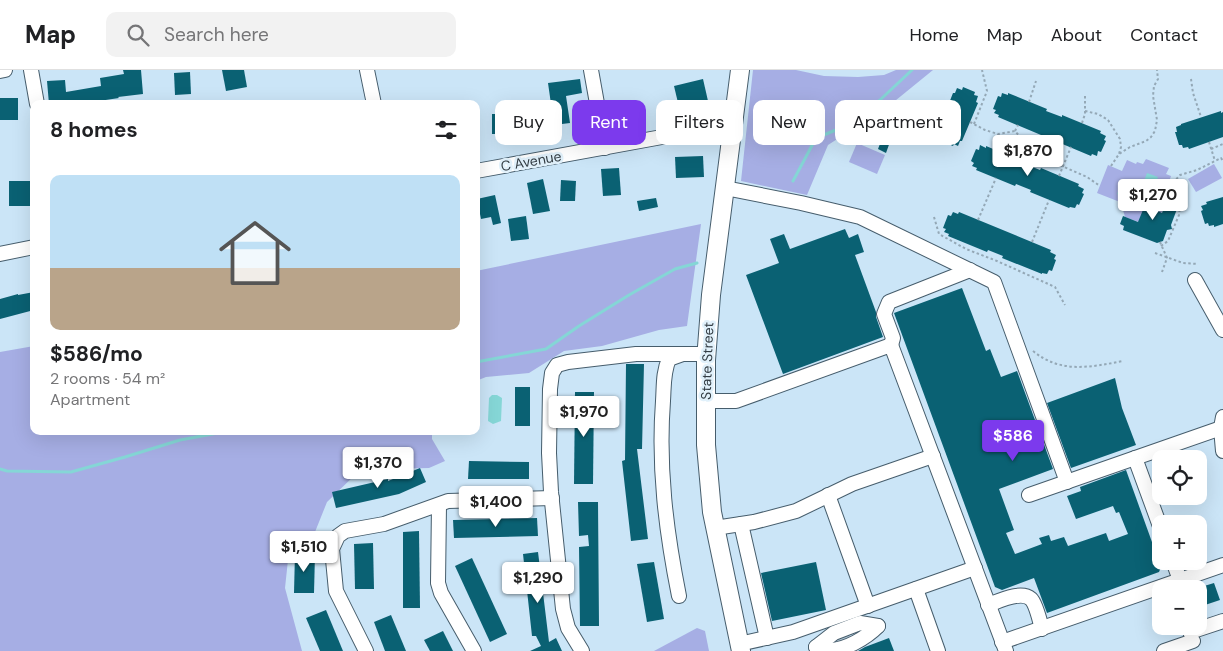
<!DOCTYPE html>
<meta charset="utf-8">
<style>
body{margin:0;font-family:"DM Sans",sans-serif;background:#f2f2f2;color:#202124;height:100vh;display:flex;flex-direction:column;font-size:19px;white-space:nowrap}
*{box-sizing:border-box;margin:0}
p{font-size:16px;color:#757577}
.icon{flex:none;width:28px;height:28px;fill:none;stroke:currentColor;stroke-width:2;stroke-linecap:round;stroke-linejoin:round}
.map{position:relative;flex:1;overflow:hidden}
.details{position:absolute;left:30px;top:30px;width:450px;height:335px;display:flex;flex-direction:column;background:#fff;border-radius:10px;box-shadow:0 5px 20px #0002}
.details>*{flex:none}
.top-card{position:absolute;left:495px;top:30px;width:475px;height:45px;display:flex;gap:10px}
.buttons{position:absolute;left:1152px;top:380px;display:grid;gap:10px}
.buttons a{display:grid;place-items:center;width:55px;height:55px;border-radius:10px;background:#fff;box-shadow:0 5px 20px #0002;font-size:25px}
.price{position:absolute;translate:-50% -42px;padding:0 11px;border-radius:5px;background:#fff;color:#222;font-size:16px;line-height:32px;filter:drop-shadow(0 1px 2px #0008)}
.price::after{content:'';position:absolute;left:50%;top:30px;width:15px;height:11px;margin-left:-8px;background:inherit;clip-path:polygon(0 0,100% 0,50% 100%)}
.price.on{background:#7c3aed;color:#fff}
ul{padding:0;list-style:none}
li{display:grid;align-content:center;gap:10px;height:265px;padding:0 20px}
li+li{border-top:1px solid #e0e0e0}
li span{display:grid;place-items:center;height:155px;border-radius:10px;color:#555}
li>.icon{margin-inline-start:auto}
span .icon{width:90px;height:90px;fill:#fffc;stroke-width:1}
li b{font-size:21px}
h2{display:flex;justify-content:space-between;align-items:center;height:60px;padding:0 20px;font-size:21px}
.pill{padding:0 18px;border-radius:10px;background:#fff;box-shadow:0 5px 20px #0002;font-size:18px;line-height:45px}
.pill.on{background:#7c3aed;color:#fff}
header{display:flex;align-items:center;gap:30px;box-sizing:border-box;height:70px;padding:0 25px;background:#fff;border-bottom:1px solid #e0e0e0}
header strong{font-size:24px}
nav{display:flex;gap:28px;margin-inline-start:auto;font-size:18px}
.search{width:350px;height:45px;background:#f2f2f2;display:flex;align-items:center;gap:12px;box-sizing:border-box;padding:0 18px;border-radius:10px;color:#757577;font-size:19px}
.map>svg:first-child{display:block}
</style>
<header>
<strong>Map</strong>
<div class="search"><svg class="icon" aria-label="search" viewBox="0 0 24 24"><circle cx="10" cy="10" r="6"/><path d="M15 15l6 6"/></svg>Search here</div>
<nav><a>Home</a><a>Map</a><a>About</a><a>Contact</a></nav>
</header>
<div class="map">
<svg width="1223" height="581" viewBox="0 0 1223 581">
<rect width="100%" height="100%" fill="#cbe5f7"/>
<g fill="#a6aee4">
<path d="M753 0H796L824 6 858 7 884 5 896 0H933L890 35 828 75 807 125 741 111Z"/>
<path d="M857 73 885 85 877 104 849 92Z"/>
<path d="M1146 89 1169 98 1166 104 1171 106 1169 112 1175 114 1172 122H1170L1156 156H1149L1125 147 1123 140 1118 138 1120 132 1097 123 1108 95 1122 101 1127 90 1136 94 1137 92 1143 94Z"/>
<path d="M1214 94 1222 108 1196 122 1188 109Z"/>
<path d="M701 154 687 256 659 260 602 276 564 281 529 303 486 307 476 311V201Z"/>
<path d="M34 276V361H432V369L445 391 429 398 383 399 356 404 327 432 315 462 288 490 285 518 302 581H0V282Z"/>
<path d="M697 558 705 561 709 581H654Z"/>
</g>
<g fill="#85d6d6">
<path d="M1147 103 1158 107 1149 129 1146 130 1143 128H1142L1141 132 1138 133 1117 124 1121 114 1134 119 1142 116Z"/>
<path d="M492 325H497L502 328 501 351 493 354 488 351 489 328Z"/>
</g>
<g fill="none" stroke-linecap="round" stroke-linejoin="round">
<g stroke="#85d6d6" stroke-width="3">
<path d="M793 111 816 68 846 56 880 30 912 0"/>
<path d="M476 292 546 279 579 256 629 225 675 199 697 193"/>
<path d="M0 399 7 401 71 402 125 387 180 370 229 361"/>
</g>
</g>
<g fill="#0a6173">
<path d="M123 0H141L143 24 118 27 119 28 99 31 100 34H49L47 11 65 10 66 22 101 16 100 8 124 4Z"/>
<path d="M222 0H244L247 17 226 21Z"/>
<path d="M190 2 191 24 175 25 174 3Z"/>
<path d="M580 9 582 23 566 26 570 53 554 55 548 13Z"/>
<path d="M703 9 708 31 679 37 674 16Z"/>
<path d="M963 17 975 22 974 25 978 26 976 32 978 33 962 71H960L958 76 954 74 953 76 941 71 942 69 937 67 940 62 938 61 953 23H955L957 18 962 20Z"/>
<path d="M1002 23 1008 25V23L1047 39 1046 41 1062 47V45L1101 61 1100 63 1106 66 1104 70 1106 71 1101 82 1098 81 1097 86 1092 84 1091 86 998 47 999 45 994 43 996 40 993 39 998 26 1001 27Z"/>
<rect x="0" y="28" width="18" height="22"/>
<path d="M533 32 539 57 506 64H492V44H518L516 36Z"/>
<path d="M1221 41V43L1223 42V67L1189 79 1188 77 1183 78 1182 75H1179L1175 62H1177L1176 57 1181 55V54Z"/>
<path d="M887 50 900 55 894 70 891 69 886 83 878 79 883 66 881 65Z"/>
<path d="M980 75 986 78V76L1025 92V94L1040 100 1041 98 1079 114 1078 116 1084 119 1082 123 1084 124 1079 135 1077 134 1075 138 1070 137 1069 138 1030 122 1031 120 1016 114 1015 116 976 100 977 98 972 96 974 93 971 91 976 79 979 80Z"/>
<path d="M703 86 704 107 676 108 675 87Z"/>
<path d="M619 98 621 125 603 126 601 99Z"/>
<path d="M543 109 550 141 533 144 527 113Z"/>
<path d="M561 110 576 111 575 131H560Z"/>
<rect x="9" y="111" width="24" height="25"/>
<path d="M1170 122 1180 125 1174 138 1177 139 1171 155 1172 159 1167 160 1163 171 1157 173 1123 160 1124 156 1120 154 1123 146 1138 152 1145 135 1162 143Z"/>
<path d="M495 125 501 153 493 155 491 147 481 149 477 129Z"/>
<path d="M1223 127V154L1214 157V155L1209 156 1208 153 1205 154 1201 141 1203 140 1201 136 1207 134 1206 132Z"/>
<path d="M656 128 658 137 639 141 637 131Z"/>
<path d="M953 142 958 144 959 142 1051 180 1050 182 1056 185 1054 189 1056 190 1052 201 1049 200 1047 204 1042 203V204L1002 188 1003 186 988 180 987 182 948 166 949 164 944 162 946 159 943 158 948 145 951 146Z"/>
<path d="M526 146 529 169 511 171 508 149Z"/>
<path d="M845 159 849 168 858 164 864 182 855 185 876 242V247L883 267 783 304 746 205 779 193 770 169 784 164 790 179Z"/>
<path d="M962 218 986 281 990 279 1001 307 1017 301 1053 399 999 419 1014 460 1006 463 1015 484 1042 474 1039 468 1049 465 1051 471 1064 467 1068 476 1106 463 1109 471 1128 464 1119 442 1116 443 1113 436 1076 449 1067 426 1081 421 1080 417 1126 400 1161 497 1159 502 1047 543 1034 508 1002 520 995 517 894 243Z"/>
<path d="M34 222V240L0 249V229L18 224V225Z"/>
<path d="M626 294H644L642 379H637L648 469 631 471 622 391 625 390Z"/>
<path d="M1115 308 1122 338 1136 375 1071 398 1047 333Z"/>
<rect x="515" y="317" width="15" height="39"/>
<path d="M575 322H594L593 414H574Z"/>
<path d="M469 391 529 392V409H468Z"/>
<path d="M420 398 426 412 399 424 336 438 332 422 388 409V411Z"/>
<path d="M578 432H598L599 556H580L579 477 589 476 588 465 579 466Z"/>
<path d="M537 448 538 466 454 468 453 450Z"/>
<path d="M419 461 420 538H403V462Z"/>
<path d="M373 473 374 519H355L354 474Z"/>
<path d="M538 482 549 572 556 568 562 581H530L541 576 536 566H532L523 484Z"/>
<path d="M295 483 315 484 314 523H294Z"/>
<path d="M472 488 507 564 490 572 455 496Z"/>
<path d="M654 492 664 549 647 552 637 494Z"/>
<path d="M816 492 826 540 772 551 761 503Z"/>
<path d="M1214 513 1220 530 1199 537V523L1203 521 1201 517Z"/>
<path d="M326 540 343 581H320L306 548Z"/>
<path d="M391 545 406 581H385L374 552Z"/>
<path d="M443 561 453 581H430L424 570Z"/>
<path d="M889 568 894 581H858L865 577Z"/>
</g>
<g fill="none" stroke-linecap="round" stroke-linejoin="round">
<path stroke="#adc3d3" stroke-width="14" stroke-dasharray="14 7" stroke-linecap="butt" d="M836 570 850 565"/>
<g stroke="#465d6c" stroke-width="16">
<g id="minor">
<path d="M31 0 37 34"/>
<path d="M367 0 374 34"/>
<path d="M591 0 605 78"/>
<path d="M0 1 5 0"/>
<path d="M476 101 733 54"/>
<path d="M725 118 801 133 860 147 994 212 1067 412"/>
<path d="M0 184 34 177"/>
<path d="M1195 210 1223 260"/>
<path d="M891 275 893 268 884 244 889 232 970 200"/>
<path d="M706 331H736L891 275 1006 581"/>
<path d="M1223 347 1221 358 1223 381"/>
<path d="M1135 388 1161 459"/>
<path d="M828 425 868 536"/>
<path d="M1029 425 1221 358"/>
<path d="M439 435 438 513 441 523 474 581"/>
<path d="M741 454 767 568"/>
<path d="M715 458 754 452 796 441 852 414 933 386"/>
<path d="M1173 491 1180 510"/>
<path d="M916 519 938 581"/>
<path d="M679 526C666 461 658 397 663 331 664 316 663 302 669 289L683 284H707"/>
<path d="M988 535C999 531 1021 520 1031 529 1036 534 1040 551 1042 559"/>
<path d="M1190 562 1223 551"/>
<path d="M1002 572 1223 495"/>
<path d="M739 574 793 562 975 498"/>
<path d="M816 577C820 578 824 580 828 580 845 581 867 567 878 556"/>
<path d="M816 577 834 563 860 553 878 556"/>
<path d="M366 581 336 521 332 479 338 466 345 461 384 454 448 431 552 428"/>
<path d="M582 581 568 558 563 539 551 422 549 383 550 319 552 303 557 295 568 292 636 284H683"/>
<path d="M1164 581 1193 571"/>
</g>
</g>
<g stroke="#465d6c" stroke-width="20">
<path id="major" d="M740 0 711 225 706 290V375L712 442 741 581"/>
</g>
<g stroke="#94a8b6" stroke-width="2" stroke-dasharray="2.5 2.5" stroke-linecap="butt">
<path d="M1191 9 1193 23 1201 47"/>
<path d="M1029 32 1036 11"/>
<path d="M1085 41 1098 44 1108 50 1120 69 1121 77 1119 84"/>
<path d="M970 52 985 60 998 64 1015 61 1041 91"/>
<path d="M1082 53 1085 44V26"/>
<path d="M974 54 987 21 982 0"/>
<path d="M1015 61 1018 55"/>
<path d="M998 64 1000 73 1008 80 1032 90 1046 91 1055 93 1087 107 1100 116"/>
<path d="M1209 72 1215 91"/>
<path d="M1211 79 1223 74"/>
<path d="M1111 96 1119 84 1130 77 1146 71 1151 67 1155 61 1157 50 1153 26 1154 16 1158 9 1157 0"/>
<path d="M1059 106 1071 77"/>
<path d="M1173 113 1180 105 1197 100 1221 88 1223 91"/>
<path d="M934 147 939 164 966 179 997 191 1055 217 1065 235"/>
<path d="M978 150 996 108"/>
<path d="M1032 172 1049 130"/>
<path d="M1160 172 1167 188 1162 202"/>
<path d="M1161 176 1168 171 1179 145 1181 124 1179 116 1174 111"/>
<path d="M1155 183 1183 193 1198 194"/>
<path d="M1033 281C1061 304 1091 297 1123 291"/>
</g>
<use href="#minor" stroke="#fff" stroke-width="14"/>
<use href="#major" stroke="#fff" stroke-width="18"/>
</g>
<g text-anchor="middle" stroke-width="5" stroke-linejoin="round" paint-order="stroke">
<g font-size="14" fill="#333d44" stroke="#e1f1fb">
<text transform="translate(531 91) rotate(-10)" y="5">C Avenue</text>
<text transform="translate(707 291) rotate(-88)" y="5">State Street</text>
</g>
</g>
</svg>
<div class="buttons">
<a><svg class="icon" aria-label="locate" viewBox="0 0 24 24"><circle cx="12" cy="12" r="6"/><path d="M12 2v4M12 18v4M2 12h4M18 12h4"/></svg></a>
<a>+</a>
<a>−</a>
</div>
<b class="price" style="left:1028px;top:107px">$1,870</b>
<b class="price" style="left:1153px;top:151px">$1,270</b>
<b class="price" style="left:584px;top:368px">$1,970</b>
<b class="price on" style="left:1013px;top:392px">$586</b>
<b class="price" style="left:378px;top:419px">$1,370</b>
<b class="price" style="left:496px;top:458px">$1,400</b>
<b class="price" style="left:304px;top:503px">$1,510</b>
<b class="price" style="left:538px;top:534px">$1,290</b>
<div class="top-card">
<a class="pill">Buy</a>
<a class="pill on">Rent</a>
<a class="pill">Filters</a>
<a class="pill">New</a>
<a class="pill">Apartment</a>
</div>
<section class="details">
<h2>8 homes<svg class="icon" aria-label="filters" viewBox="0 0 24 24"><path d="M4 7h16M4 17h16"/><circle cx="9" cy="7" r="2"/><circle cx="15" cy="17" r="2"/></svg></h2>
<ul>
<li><span style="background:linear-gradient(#bfe0f5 60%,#b9a48a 0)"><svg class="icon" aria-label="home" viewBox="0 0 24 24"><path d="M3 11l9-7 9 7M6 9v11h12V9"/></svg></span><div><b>$586/mo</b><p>2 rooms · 54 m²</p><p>Apartment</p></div></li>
</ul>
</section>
</div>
